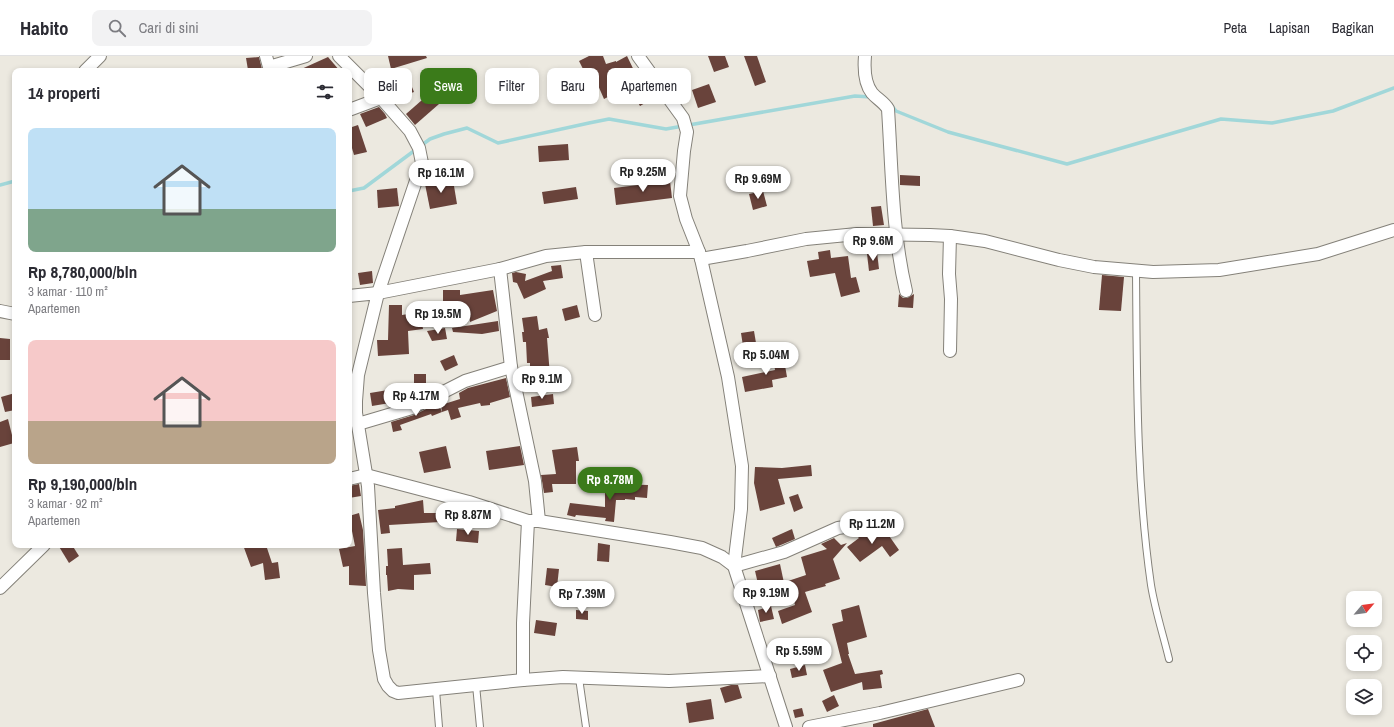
<!DOCTYPE html>
<html lang="id">
<meta charset="utf-8">
<style>
body{margin:0;font-family:"Archivo Narrow",sans-serif;background:#f2f2f3;color:#2b2b33;height:100vh;display:flex;flex-direction:column;font-size:15px;white-space:nowrap}
*{box-sizing:border-box;margin:0}
p{font-size:13px;color:#7c7c81}
.icon{flex:none;width:22px;height:22px;fill:none;stroke:currentColor;stroke-width:2;stroke-linecap:round;stroke-linejoin:round}
.map{position:relative;flex:1;overflow:hidden}
.side{position:absolute;left:12px;top:12px;width:340px;height:480px;display:flex;flex-direction:column;background:#fff;border-radius:8px;box-shadow:0 2px 6px #0003}
.side>*{flex:none}
.top-card{position:absolute;left:364px;top:12px;width:380px;height:36px;display:flex;gap:8px}
.needle{width:26px;rotate:61deg}
.buttons{position:absolute;left:1346px;top:535px;display:grid;gap:8px}
.buttons a{display:grid;place-items:center;width:36px;height:36px;border-radius:8px;background:#fff;box-shadow:0 2px 6px #0003;font-size:20px}
.price{position:absolute;translate:-50% -34px;padding:0 9px;border-radius:14px;background:#fff;color:#222;font-size:13px;line-height:26px;filter:drop-shadow(0 1px 2px #0008)}
.price::after{content:'';position:absolute;left:50%;top:24px;width:12px;height:9px;margin-left:-6px;background:inherit;clip-path:polygon(0 0,100% 0,50% 100%)}
.price.active{background:#3b7b1a;color:#fff}
ul{padding:0;list-style:none}
li{display:grid;align-content:center;gap:8px;height:212px;padding:0 16px}
li span{display:grid;place-items:center;height:124px;border-radius:8px;color:#555}
li>.icon{margin-inline-start:auto}
span .icon{width:72px;height:72px;fill:#fffc;stroke-width:1}
li b{font-size:17px}
h2{display:flex;justify-content:space-between;align-items:center;height:48px;padding:0 16px;font-size:17px}
.chip{padding:0 14px;border-radius:8px;background:#fff;box-shadow:0 2px 6px #0003;font-size:14px;line-height:36px}
.chip.active{background:#3b7b1a;color:#fff}
header{display:flex;align-items:center;gap:24px;box-sizing:border-box;height:56px;padding:0 20px;background:#fff;border-bottom:1px solid #e1e1e2}
header strong{font-size:19px}
nav{display:flex;gap:22px;margin-inline-start:auto;font-size:14px}
.search{width:280px;height:36px;background:#f2f2f3;display:flex;align-items:center;gap:10px;box-sizing:border-box;padding:0 14px;border-radius:8px;color:#7c7c81;font-size:15px}
.map>svg:first-child{display:block}
</style>
<header>
<strong>Habito</strong>
<div class="search"><svg class="icon" aria-label="search" viewBox="0 0 24 24"><circle cx="10" cy="10" r="6"/><path d="M15 15l6 6"/></svg>Cari di sini</div>
<nav><a>Peta</a><a>Lapisan</a><a>Bagikan</a></nav>
</header>
<div class="map">
<svg width="1394" height="671" viewBox="0 0 1394 671">
<rect width="100%" height="100%" fill="#ece9e0"/>
<g fill="none" stroke-linecap="round" stroke-linejoin="round">
<g stroke="#a1d7d9" stroke-width="3.5">
<path d="M892 50 896 55 948 76 1067 108 1221 63 1272 67 1333 55 1394 32"/>
<path d="M0 129 15 125"/>
<path d="M349 135 364 132 430 83 444 78 467 72 498 87 589 67 609 63 666 73 855 40 871 41"/>
</g>
</g>
<g fill="#69433b">
<path d="M388 0H426L427 2 391 13Z"/>
<path d="M589 0H603L606 8 616 5V6L627 0 643 33 650 29 657 40 640 50 629 30 604 43 597 27 572 36 566 19 583 13 579 5Z"/>
<path d="M708 0H725L729 11 714 16Z"/>
<path d="M744 0H757L766 26 755 30Z"/>
<path d="M259 1 262 13 248 14 246 2Z"/>
<path d="M328 1 340 15H297Z"/>
<path d="M399 15 407 27 410 26 414 36 393 43 389 31 384 24Z"/>
<path d="M709 28 716 46 698 52 692 34Z"/>
<path d="M430 37 439 48 415 69 406 58Z"/>
<path d="M379 51 385 58 387 62 366 71 360 58Z"/>
<path d="M358 69 367 96 354 99 349 82V72Z"/>
<path d="M568 88 569 104 539 106 538 90Z"/>
<path d="M900 119 920 120V130L900 129Z"/>
<path d="M453 124 457 148 430 153 425 128Z"/>
<path d="M670 125 672 142 616 149 614 132Z"/>
<path d="M576 131 578 143 544 148 542 136Z"/>
<path d="M397 132 399 150 378 152 377 134Z"/>
<path d="M763 135 767 150 753 154 749 138Z"/>
<path d="M881 150 884 169 873 170 871 151Z"/>
<path d="M830 194 831 202 848 200 851 222 856 221 860 236 841 241 835 217 810 221 807 205 819 203 818 196Z"/>
<path d="M877 196 879 213 869 215 867 198Z"/>
<path d="M561 209 563 222 543 225 546 233 524 243 517 227 513 226 512 217 516 216 526 218 525 225 552 215 551 210Z"/>
<path d="M372 215 373 227 360 229 358 217Z"/>
<path d="M1102 219 1124 221 1121 255 1099 254Z"/>
<path d="M443 234H460V239L493 234 497 255 470 266 468 250H443Z"/>
<path d="M899 238 903 242H907L914 238 913 252 898 251Z"/>
<path d="M389 249H402V259L420 256 423 273 408 275 409 298 378 300 377 284H388Z"/>
<path d="M577 249 580 261 565 265 562 253Z"/>
<path d="M537 260 539 274 547 272 549 282H547L550 320 530 321V307H527L526 286H523L522 276H524L522 262Z"/>
<path d="M498 265 499 275 482 278 453 276 452 272Z"/>
<path d="M445 272 447 283 432 285 427 275Z"/>
<path d="M754 275 756 287 743 290 741 277Z"/>
<path d="M0 282 10 283V304H0Z"/>
<path d="M783 298 787 321 772 324 773 331 745 336 742 321 775 314 773 300Z"/>
<path d="M454 299 458 309 445 315 440 305Z"/>
<rect x="414" y="318" width="12" height="17"/>
<path d="M506 322 510 341 490 347V349L481 350 480 347 458 352 461 361 451 364 448 354 442 356 441 349 460 343 459 337 468 332Z"/>
<path d="M388 334 390 347 372 350 370 337Z"/>
<path d="M15 337V354L5 356 1 341Z"/>
<path d="M553 338 554 348 532 351 531 341Z"/>
<path d="M438 347 442 356 432 360 431 358 400 369 402 374 393 376 391 366 414 359Z"/>
<path d="M8 363 14 387 0 391V366Z"/>
<path d="M446 390 451 412 424 417 419 396Z"/>
<path d="M520 390 524 409 489 414 486 395Z"/>
<path d="M577 391 579 405H576V428H552L553 436 544 437 541 419 556 418 552 394Z"/>
<path d="M811 409 812 420 778 423 785 448 760 455 754 427 755 411 782 412Z"/>
<path d="M359 428 361 440 349 442V430Z"/>
<path d="M618 428 648 429 647 442 635 441V444L625 443V444H616L614 466 605 465 606 462 576 459 575 461 567 459 570 447 605 451V429Z"/>
<path d="M798 438 803 452 794 456 789 441Z"/>
<path d="M423 444 424 457H440V466L389 469 390 477 381 478 378 454 395 452V450Z"/>
<path d="M359 457 363 474 366 530 349 529V510L343 511 339 493 355 490 349 460Z"/>
<path d="M457 473 479 475 478 487 456 485Z"/>
<path d="M792 473 795 483 776 491 772 482Z"/>
<path d="M885 474 899 494 890 501 882 490 860 506 847 491 859 482 857 480 861 476H865L871 484Z"/>
<path d="M834 482 841 489 847 487 833 503 840 523 825 528 826 530 805 536 812 556 782 568 778 555 795 549 788 525 806 519 801 501 827 493 821 488Z"/>
<path d="M598 487 610 489 609 506 597 505Z"/>
<path d="M58 489H72L79 500 69 507Z"/>
<path d="M243 489H266L272 507 278 506 280 522 265 524 263 507 251 511Z"/>
<path d="M402 492 403 509 430 507 431 518 414 519V534L398 533 388 535 387 519H386V510H388L387 493Z"/>
<path d="M780 508 784 527 759 532 755 515Z"/>
<path d="M547 512 559 513 557 531 545 529Z"/>
<path d="M859 549 867 581 847 587 849 598H848L855 618 882 614 883 618 880 619 882 632 863 634 862 626 831 636 823 614 842 607 832 568 843 565 841 554Z"/>
<path d="M771 550 774 563 760 566 758 554Z"/>
<path d="M576 554 588 555V564L576 563Z"/>
<path d="M536 564 557 567 555 580 534 577Z"/>
<path d="M805 609 807 619 792 622 790 613Z"/>
<path d="M731 629H738L742 642 725 647 720 632Z"/>
<path d="M834 639 839 650 827 656 822 645Z"/>
<path d="M711 643 714 663 689 667 686 647Z"/>
<path d="M802 652 804 660 795 662 793 654Z"/>
<path d="M928 653 935 671H873V668Z"/>
</g>
<g fill="none" stroke-linecap="round" stroke-linejoin="round">
<g stroke="#848179" stroke-width="8">
<g id="service">
<path d="M1136 215C1137 320 1136 425 1151 529 1155 554 1163 578 1169 603"/>
<path d="M579 622 586 671"/>
<path d="M476 629 480 671"/>
<path d="M436 634 439 671"/>
</g>
</g>
<g stroke="#848179" stroke-width="14">
<g id="minor">
<path d="M266 0 269 11 306 0"/>
<path d="M339 0 381 42 410 75 419 92 422 107 378 237 500 213 546 200 586 196H699L701 203 747 195 806 183 857 178 930 179 950 180 985 185 1059 204 1094 211 1153 216 1219 214 1318 198 1394 174"/>
<path d="M638 0 683 62 687 76 684 95 680 140 686 163 699 196"/>
<path d="M865 0C864 12 864 27 872 37 877 43 884 46 888 53 892 114 892 176 906 235"/>
<path d="M85 15 100 0"/>
<path d="M349 54 381 42"/>
<path d="M586 196 595 259"/>
<path d="M701 203 728 321 742 410 741 453 734 510 786 671"/>
<path d="M500 213 511 311 535 425 539 465"/>
<path d="M349 240 378 237 358 319 356 345V357L368 430 374 537 379 594 384 623 388 630 393 635 398 637 523 624 563 621 669 625 770 620"/>
<path d="M0 255 15 258"/>
<path d="M950 295 951 243 949 218 950 180"/>
<path d="M358 368 412 352 465 325 511 311"/>
<path d="M349 423 366 419 469 446 528 465H539L670 486 702 492 722 501 734 510 784 496 838 472 878 466"/>
<path d="M0 532 44 489"/>
<path d="M523 624V567L528 465"/>
<path d="M809 671 880 657 1018 624"/>
</g>
</g>
<use href="#service" stroke="#fff" stroke-width="6"/>
<use href="#minor" stroke="#fff" stroke-width="12"/>
</g>
</svg>
<div class="buttons">
<a><svg class="needle" viewBox="-14 -14 28 28"><path d="M0-13l5 13h-10z" fill="#e53935"/><path d="M0 13l5-13h-10z" fill="#7c7c81"/></svg></a>
<a><svg class="icon" aria-label="locate" viewBox="0 0 24 24"><circle cx="12" cy="12" r="6"/><path d="M12 2v4M12 18v4M2 12h4M18 12h4"/></svg></a>
<a><svg class="icon" aria-label="layers" viewBox="0 0 24 24"><path d="M12 4l9 5-9 5-9-5zM3 14l9 5 9-5"/></svg></a>
</div>
<b class="price" style="left:643px;top:137px">Rp 9.25M</b>
<b class="price" style="left:441px;top:138px">Rp 16.1M</b>
<b class="price" style="left:758px;top:144px">Rp 9.69M</b>
<b class="price" style="left:873px;top:206px">Rp 9.6M</b>
<b class="price" style="left:438px;top:279px">Rp 19.5M</b>
<b class="price" style="left:766px;top:320px">Rp 5.04M</b>
<b class="price" style="left:542px;top:344px">Rp 9.1M</b>
<b class="price" style="left:416px;top:361px">Rp 4.17M</b>
<b class="price active" style="left:610px;top:445px">Rp 8.78M</b>
<b class="price" style="left:468px;top:480px">Rp 8.87M</b>
<b class="price" style="left:872px;top:489px">Rp 11.2M</b>
<b class="price" style="left:766px;top:558px">Rp 9.19M</b>
<b class="price" style="left:582px;top:559px">Rp 7.39M</b>
<b class="price" style="left:799px;top:616px">Rp 5.59M</b>
<div class="top-card">
<a class="chip">Beli</a>
<a class="chip active">Sewa</a>
<a class="chip">Filter</a>
<a class="chip">Baru</a>
<a class="chip">Apartemen</a>
</div>
<section class="side">
<h2>14 properti<svg class="icon" aria-label="filters" viewBox="0 0 24 24"><path d="M4 7h16M4 17h16"/><circle cx="9" cy="7" r="2"/><circle cx="15" cy="17" r="2"/></svg></h2>
<ul>
<li><span style="background:linear-gradient(#bfe0f5 65%,#7fa58c 0)"><svg class="icon" aria-label="home" viewBox="0 0 24 24"><path d="M3 11l9-7 9 7M6 9v11h12V9"/></svg></span><div><b>Rp 8,780,000/bln</b><p>3 kamar · 110 m²</p><p>Apartemen</p></div></li>
<li><span style="background:linear-gradient(#f6c9c9 65%,#b9a48a 0)"><svg class="icon" aria-label="home" viewBox="0 0 24 24"><path d="M3 11l9-7 9 7M6 9v11h12V9"/></svg></span><div><b>Rp 9,190,000/bln</b><p>3 kamar · 92 m²</p><p>Apartemen</p></div></li>
</ul>
</section>
</div>
